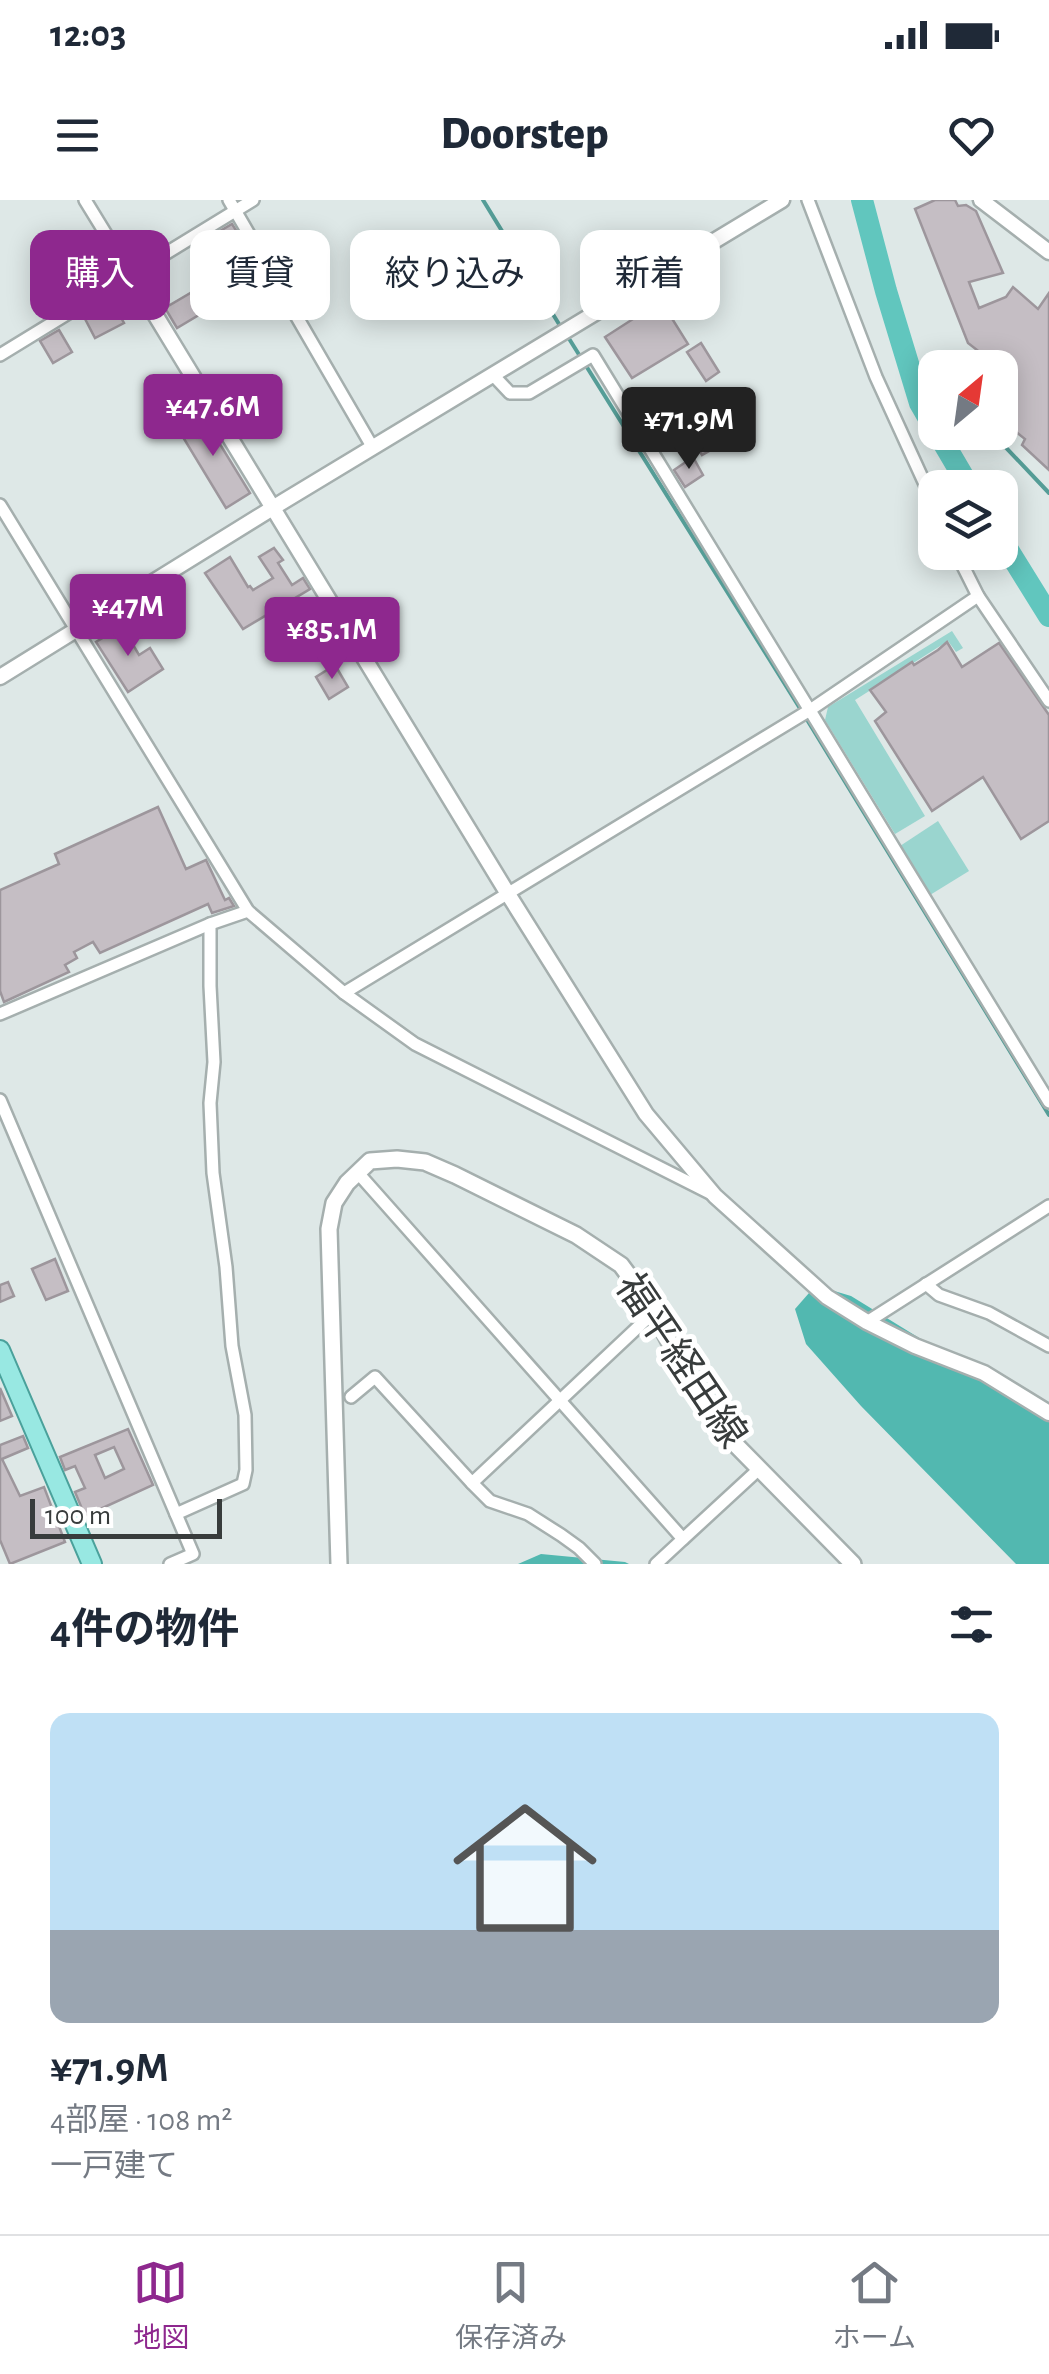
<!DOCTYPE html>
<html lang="ja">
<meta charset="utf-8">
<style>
body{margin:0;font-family:"Alegreya Sans","Noto Sans JP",sans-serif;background:#f2f2f3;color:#1f2937;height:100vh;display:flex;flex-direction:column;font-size:38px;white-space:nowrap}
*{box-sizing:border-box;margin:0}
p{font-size:32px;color:#747a83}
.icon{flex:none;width:55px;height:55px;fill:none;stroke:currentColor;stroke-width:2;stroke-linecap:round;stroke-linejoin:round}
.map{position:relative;height:1364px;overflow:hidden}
.panel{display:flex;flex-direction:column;background:#fff;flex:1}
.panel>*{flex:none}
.banner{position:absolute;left:30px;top:30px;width:990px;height:90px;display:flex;gap:20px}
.needle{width:65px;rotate:29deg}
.fabs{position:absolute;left:918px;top:150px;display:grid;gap:20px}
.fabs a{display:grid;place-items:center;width:100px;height:100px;border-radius:20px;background:#fff;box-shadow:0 5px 25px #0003;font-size:50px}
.scale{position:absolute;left:30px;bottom:25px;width:192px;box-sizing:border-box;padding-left:10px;border:5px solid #383c3c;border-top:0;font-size:28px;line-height:35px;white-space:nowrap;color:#383c3c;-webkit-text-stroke:8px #fff;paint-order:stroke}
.price{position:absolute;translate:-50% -85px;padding:0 22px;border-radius:10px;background:#8e288e;color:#fff;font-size:32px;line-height:65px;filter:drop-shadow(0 2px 5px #0008)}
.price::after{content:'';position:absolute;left:50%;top:60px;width:30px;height:22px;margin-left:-15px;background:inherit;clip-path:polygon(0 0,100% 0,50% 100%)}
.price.active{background:#222;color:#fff}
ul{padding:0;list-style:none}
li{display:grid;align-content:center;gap:20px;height:530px;padding:0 50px}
li span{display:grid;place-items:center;height:310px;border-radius:20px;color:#555}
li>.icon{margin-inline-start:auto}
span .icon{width:180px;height:180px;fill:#fffc;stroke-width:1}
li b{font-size:42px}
h2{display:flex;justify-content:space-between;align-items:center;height:120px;padding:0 50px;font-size:42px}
.tag{padding:0 35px;border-radius:20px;background:#fff;box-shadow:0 5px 25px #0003;font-size:35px;line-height:90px}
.tag.active{background:#8e288e;color:#fff}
.status{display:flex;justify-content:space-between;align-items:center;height:70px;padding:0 50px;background:#fff;direction:ltr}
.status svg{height:28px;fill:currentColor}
header{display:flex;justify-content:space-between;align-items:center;height:130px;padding:0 50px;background:#fff;font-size:45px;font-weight:800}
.dock{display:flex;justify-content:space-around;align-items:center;height:140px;border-top:2px solid #e0e1e3;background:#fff;font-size:28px;color:#747a83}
.dock a{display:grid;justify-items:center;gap:5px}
.dock .active{color:#8e288e}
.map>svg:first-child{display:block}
</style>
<div class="status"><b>12:03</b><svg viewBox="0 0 49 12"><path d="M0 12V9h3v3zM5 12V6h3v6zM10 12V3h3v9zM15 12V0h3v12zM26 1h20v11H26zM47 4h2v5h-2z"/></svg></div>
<header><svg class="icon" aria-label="menu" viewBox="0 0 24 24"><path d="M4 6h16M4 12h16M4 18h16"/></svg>Doorstep<svg class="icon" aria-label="heart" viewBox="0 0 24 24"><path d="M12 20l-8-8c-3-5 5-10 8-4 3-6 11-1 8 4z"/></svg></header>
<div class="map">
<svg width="1049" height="1364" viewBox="0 0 1049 1364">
<rect width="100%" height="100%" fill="#dee8e7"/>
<g fill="#9ad5cf">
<path d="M952 431 963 448 956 452 948 441 855 500 925 616 895 634 825 520 828 507Z"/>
<path d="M938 621 969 671 930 695 900 646Z"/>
</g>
<g fill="#52b8b0">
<path d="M821 1087 851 1096 1020 1200 1049 1204V1364H1016L861 1206 806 1144 795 1109 809 1093Z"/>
<path d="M541 1354 625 1362 629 1364H518Z"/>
</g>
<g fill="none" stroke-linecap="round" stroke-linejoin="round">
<g stroke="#559d97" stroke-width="4">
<path d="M483 0 562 129"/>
<path d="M568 137 801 510"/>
<path d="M920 203 935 210"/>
<path d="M988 232 994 235 1049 293"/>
<path d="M806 518 1049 915"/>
</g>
<g stroke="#61c6be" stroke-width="22">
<path d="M862 0 886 91 920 203 935 229"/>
<path d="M937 232 970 288"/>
<path d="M1000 337 1049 416"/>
</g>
</g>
<g fill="#c5bec4" stroke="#9d969c" stroke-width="2.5" fill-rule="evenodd">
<path d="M935 0H955L958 6 966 5 976 11 1003 73 969 82 979 108 1006 97 1013 87 1038 109 1049 93V270L1022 245 1025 239 1010 227 1016 217 1000 205V189L1009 175 968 143 915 9Z"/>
<path d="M232 24 239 35 221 46 215 34Z"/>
<path d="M238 65 249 85 177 128 165 108Z"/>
<path d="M110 98 124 123 95 138 83 115Z"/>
<path d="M661 101 688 144 632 178 605 137Z"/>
<path d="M59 130 72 152 53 163 40 141Z"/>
<path d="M701 143 719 172 706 181 687 152Z"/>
<path d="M692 202 718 246 702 255 676 213Z"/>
<path d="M199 210 250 293 226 308 175 224Z"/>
<path d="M693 257 703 275 685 287 674 270Z"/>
<path d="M274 348 283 360 278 363 292 385 303 378 310 389 243 429 205 373 230 357 248 387 250 386 253 390 273 378 259 357Z"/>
<path d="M122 426 139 455 150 448 163 469 128 492 96 442Z"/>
<path d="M947 442 962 467 999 443 1049 515V621L1021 639 983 577 932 611 875 521 886 512 870 490 912 462 914 465 938 450Z"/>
<path d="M335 465 348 487 329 499 316 477Z"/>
<path d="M158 607 186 669 206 660 225 700 229 698 234 706 212 713 208 704 100 753 93 742 74 752 77 758 65 765 69 772 4 802 0 791V690L59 664 55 654Z"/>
<path d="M55 1059 68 1091 46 1100 32 1069Z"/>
<path d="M8 1082 14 1096 0 1102V1085Z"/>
<path d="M0 1188 12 1216 0 1221Z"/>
<path d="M128 1229 153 1285 85 1316 75 1292 85 1288 75 1266 65 1270 60 1257ZM114 1247 124 1269 105 1278 95 1255Z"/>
<path d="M23 1236 28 1248 2 1259 20 1296 44 1287 65 1342 10 1364 0 1340V1245Z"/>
</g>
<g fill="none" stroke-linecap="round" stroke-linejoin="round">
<g stroke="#a5afae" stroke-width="16">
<g id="minor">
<path d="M85 0 131 75"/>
<path d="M229 0 373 248"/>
<path d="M808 0 876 177 935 306"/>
<path d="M0 155 253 0"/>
<path d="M494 176 510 193H529L593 155 1049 902"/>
<path d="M0 305 248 711 344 793 415 844 710 993"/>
<path d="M956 352 978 396 1049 501"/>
<path d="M344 793 810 510 978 396"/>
<path d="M0 814 210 724 248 711"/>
<path d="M0 900 193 1354 170 1364"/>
<path d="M358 973 683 1339 759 1269"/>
<path d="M926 1084 939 1095 989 1113 1049 1146"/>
<path d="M867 1122 1049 1006"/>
<path d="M351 1197 375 1177 472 1283 654 1112"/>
<path d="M472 1283 490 1301 528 1314 561 1335 579 1348 595 1364"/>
<path d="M176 1314 243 1284 246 1270 245 1215 232 1146 226 1067 213 973 210 903 214 862 210 786V724"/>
<path d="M656 1364 683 1339"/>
</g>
</g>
<g stroke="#a5afae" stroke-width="19">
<g id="tertiary">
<path d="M981 0 1049 52"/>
<path d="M131 75 508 694 646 914 715 996 827 1097 867 1122 915 1146 984 1173 1049 1213"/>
<path d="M0 477 284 301 782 0"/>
</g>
</g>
<g stroke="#a5afae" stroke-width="20">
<path id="secondary" d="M339 1364 329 1029 334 1003 347 983 370 961 397 959 425 962 455 975 576 1035 621 1065 647 1100 682 1165 732 1241 853 1364"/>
</g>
<g stroke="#4aa19b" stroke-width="22">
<path id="primary" d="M0 1150 92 1364"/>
</g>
<use href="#minor" stroke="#fff" stroke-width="11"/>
<use href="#tertiary" stroke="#fff" stroke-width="14"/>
<use href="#secondary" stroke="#fff" stroke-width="15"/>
<use href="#primary" stroke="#98e8e2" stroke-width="18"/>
</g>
<g text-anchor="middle" stroke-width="10" stroke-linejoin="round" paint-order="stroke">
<g font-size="40" fill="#383c3c" stroke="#fff">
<text transform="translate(682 1160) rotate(56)" y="14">福平経田線</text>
</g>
</g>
</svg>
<div class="fabs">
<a><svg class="needle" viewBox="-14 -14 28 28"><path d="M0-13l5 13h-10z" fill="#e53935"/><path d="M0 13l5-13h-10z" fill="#747a83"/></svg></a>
<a><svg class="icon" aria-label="layers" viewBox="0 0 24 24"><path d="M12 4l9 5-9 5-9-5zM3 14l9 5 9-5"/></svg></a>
</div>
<div class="scale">100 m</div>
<b class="price" style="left:213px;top:259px">¥47.6M</b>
<b class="price active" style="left:689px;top:272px">¥71.9M</b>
<b class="price" style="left:128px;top:459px">¥47M</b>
<b class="price" style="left:332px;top:482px">¥85.1M</b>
<div class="banner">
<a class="tag active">購入</a>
<a class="tag">賃貸</a>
<a class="tag">絞り込み</a>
<a class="tag">新着</a>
</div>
</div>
<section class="panel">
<h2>4件の物件<svg class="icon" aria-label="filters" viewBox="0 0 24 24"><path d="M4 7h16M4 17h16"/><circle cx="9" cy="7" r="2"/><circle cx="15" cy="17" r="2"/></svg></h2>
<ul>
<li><span style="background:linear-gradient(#bfe0f5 70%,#9aa5b1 0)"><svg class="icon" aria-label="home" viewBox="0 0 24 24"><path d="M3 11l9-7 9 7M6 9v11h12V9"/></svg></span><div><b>¥71.9M</b><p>4部屋 · 108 m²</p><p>一戸建て</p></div></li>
</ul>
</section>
<nav class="dock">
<a class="active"><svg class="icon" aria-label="map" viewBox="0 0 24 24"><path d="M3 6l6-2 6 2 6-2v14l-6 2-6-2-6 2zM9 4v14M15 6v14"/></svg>地図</a>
<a><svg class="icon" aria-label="saved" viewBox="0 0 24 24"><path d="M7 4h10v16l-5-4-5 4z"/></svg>保存済み</a>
<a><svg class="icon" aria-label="home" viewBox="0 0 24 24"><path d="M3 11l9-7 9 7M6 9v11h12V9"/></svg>ホーム</a>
</nav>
